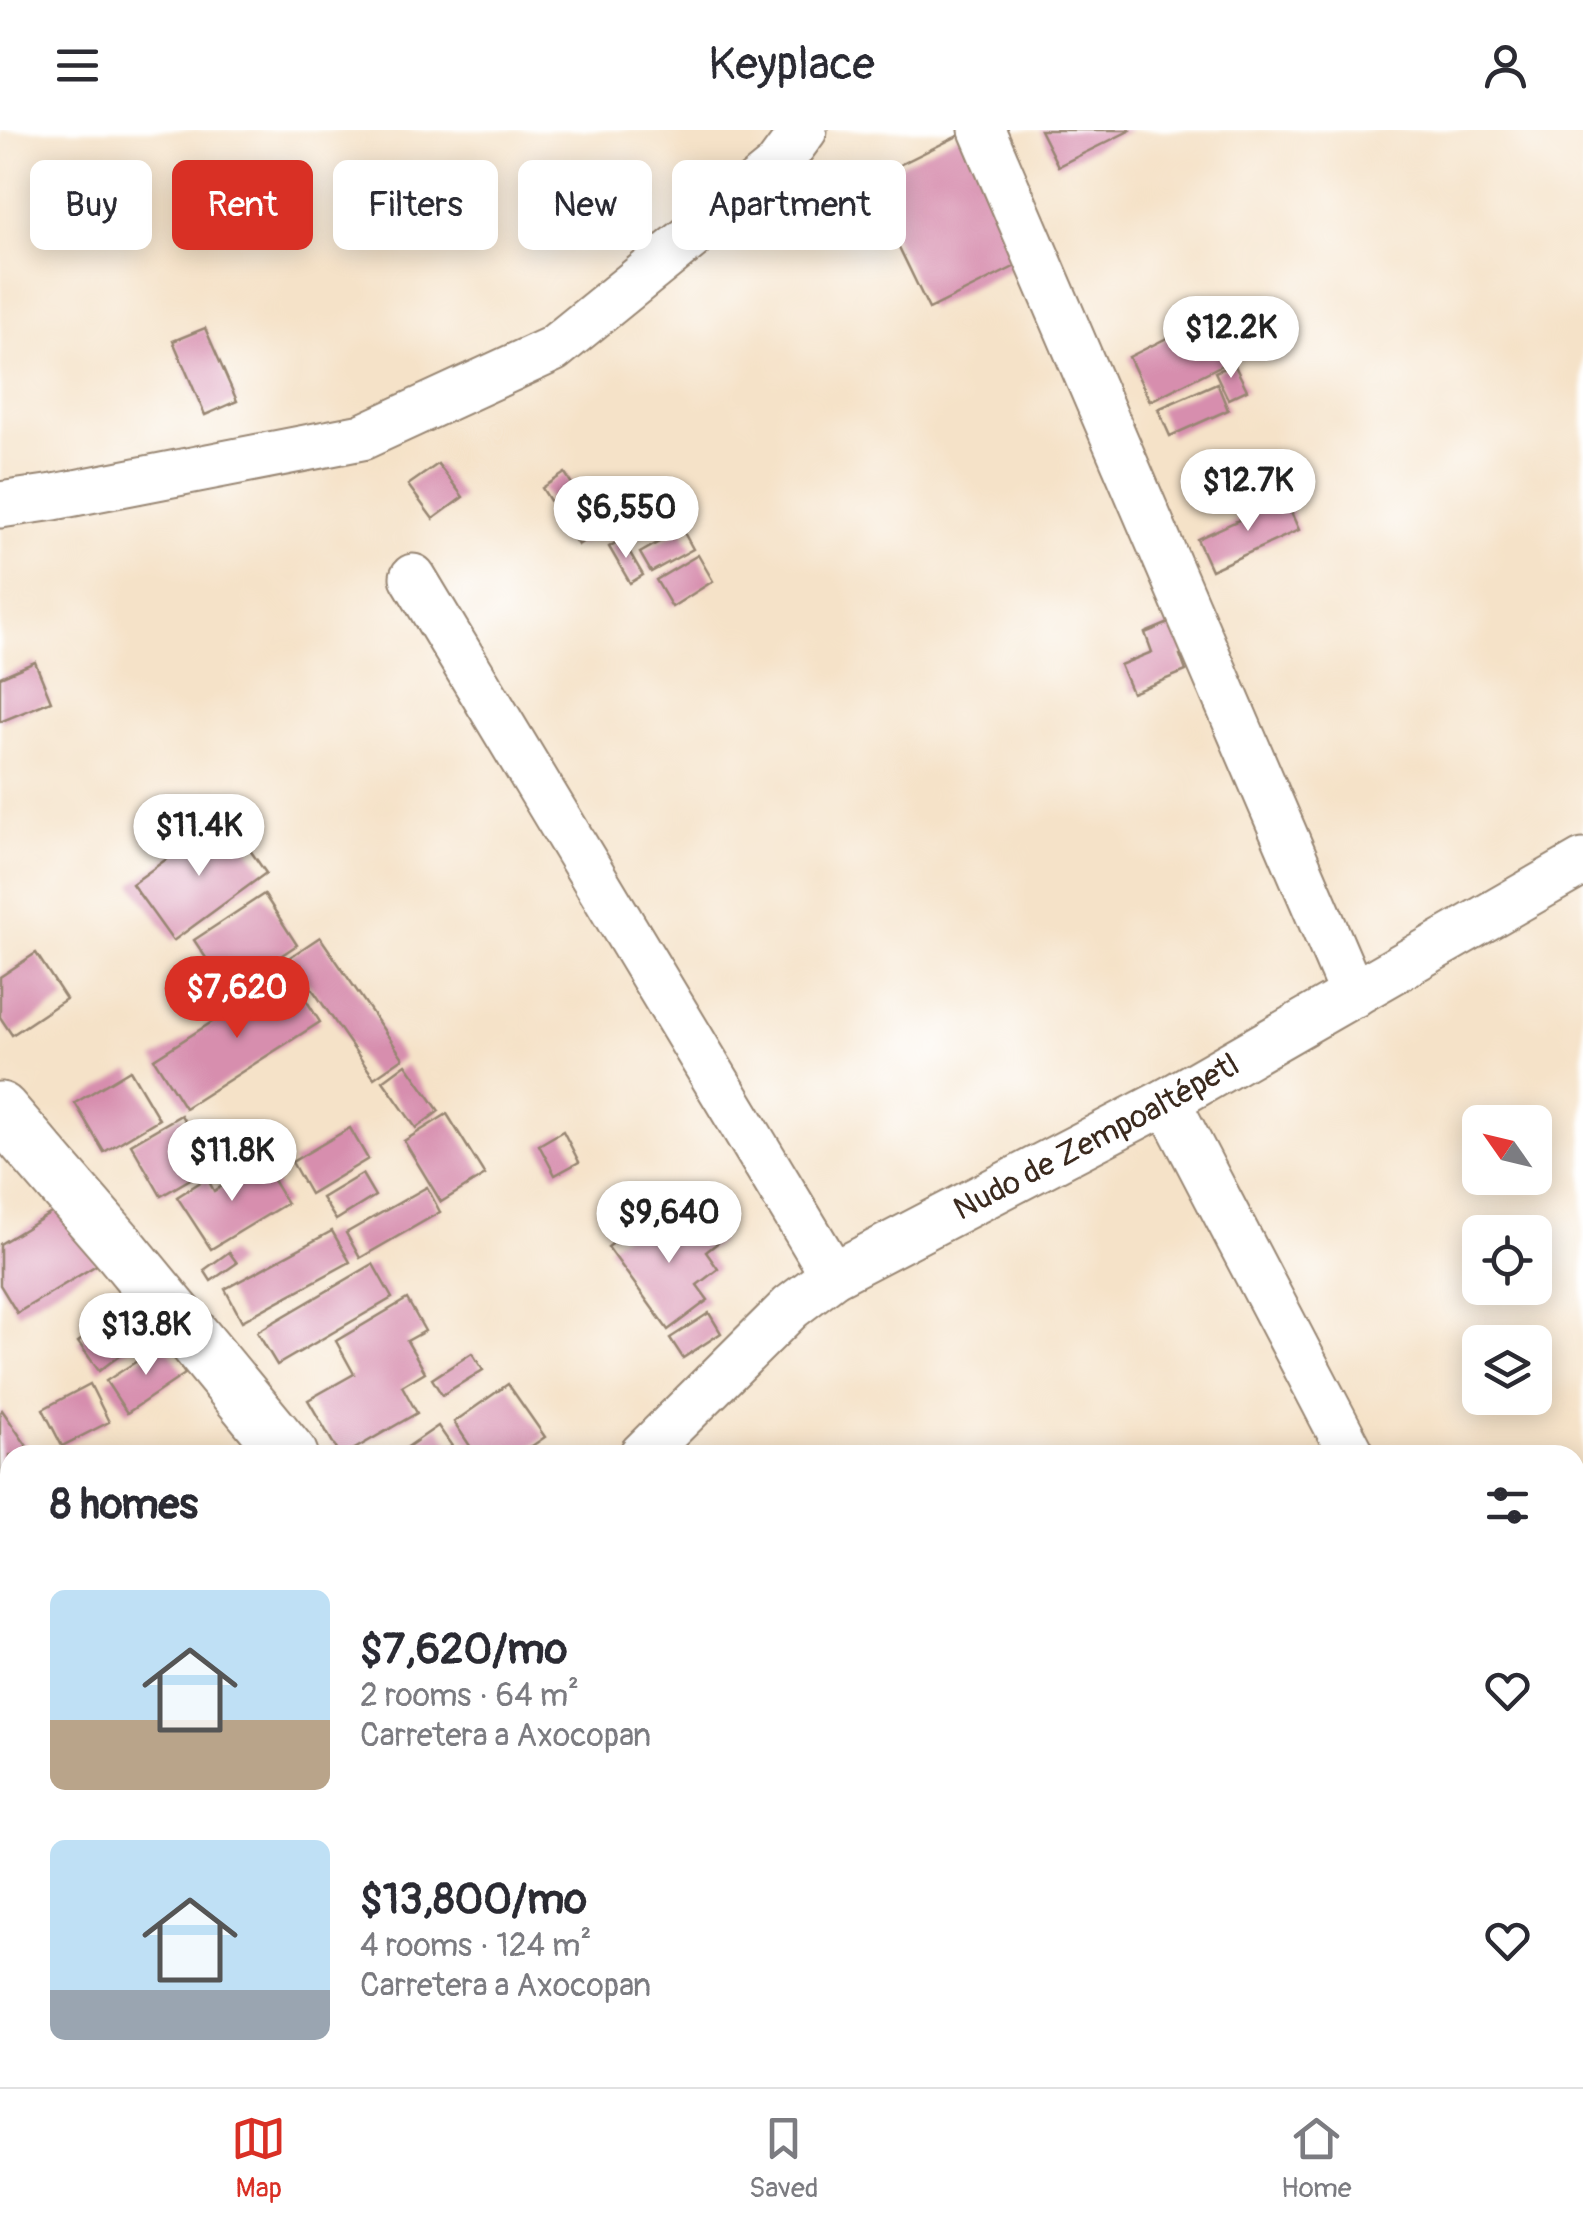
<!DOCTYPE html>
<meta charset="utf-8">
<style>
body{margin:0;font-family:Pangolin,sans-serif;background:#f7f7f7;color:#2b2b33;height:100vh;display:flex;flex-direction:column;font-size:38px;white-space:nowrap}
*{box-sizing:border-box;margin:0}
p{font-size:32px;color:#7c7c81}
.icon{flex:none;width:55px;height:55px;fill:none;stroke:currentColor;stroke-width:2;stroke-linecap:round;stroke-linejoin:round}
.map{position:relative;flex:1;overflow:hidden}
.sheet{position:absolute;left:0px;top:1315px;width:1585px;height:642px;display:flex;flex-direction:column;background:#fff;border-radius:30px 30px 0 0;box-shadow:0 5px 25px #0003}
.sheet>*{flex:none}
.top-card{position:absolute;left:30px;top:30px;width:1000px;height:90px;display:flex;gap:20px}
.needle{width:65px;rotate:304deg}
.controls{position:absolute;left:1462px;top:975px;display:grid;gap:20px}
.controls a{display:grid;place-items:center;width:90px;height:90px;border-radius:15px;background:#fff;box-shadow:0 5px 25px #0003;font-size:50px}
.price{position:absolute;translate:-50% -85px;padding:0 22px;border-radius:35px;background:#fff;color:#222;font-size:32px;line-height:65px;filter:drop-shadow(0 2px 5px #0008)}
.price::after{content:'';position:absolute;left:50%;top:60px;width:30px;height:22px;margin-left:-15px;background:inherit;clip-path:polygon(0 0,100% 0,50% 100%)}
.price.on{background:#d93025;color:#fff}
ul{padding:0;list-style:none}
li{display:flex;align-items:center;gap:30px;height:250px;padding:0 50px}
li span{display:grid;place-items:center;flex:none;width:280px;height:200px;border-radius:15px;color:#555}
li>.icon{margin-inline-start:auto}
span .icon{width:120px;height:120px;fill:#fffc;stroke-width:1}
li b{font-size:42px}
h2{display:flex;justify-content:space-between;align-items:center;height:120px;padding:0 50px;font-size:42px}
.chip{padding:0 35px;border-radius:15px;background:#fff;box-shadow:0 5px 25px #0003;font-size:35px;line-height:90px}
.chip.on{background:#d93025;color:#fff}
header{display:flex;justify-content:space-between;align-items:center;height:130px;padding:0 50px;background:#fff;font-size:45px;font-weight:600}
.dock{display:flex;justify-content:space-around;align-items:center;height:140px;border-top:2px solid #e1e1e2;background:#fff;font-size:28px;color:#7c7c81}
.dock a{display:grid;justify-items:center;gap:5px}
.dock .on{color:#d93025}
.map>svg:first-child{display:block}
</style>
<header><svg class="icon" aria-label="menu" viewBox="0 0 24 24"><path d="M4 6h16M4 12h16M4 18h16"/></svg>Keyplace<svg class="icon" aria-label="person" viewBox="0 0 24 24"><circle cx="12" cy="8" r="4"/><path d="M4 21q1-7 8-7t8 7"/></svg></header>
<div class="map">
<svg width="1583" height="1957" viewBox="0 0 1583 1957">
<rect width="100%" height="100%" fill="#fff"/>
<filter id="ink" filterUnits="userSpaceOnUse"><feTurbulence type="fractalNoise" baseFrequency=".01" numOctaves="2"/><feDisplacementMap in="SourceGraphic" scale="20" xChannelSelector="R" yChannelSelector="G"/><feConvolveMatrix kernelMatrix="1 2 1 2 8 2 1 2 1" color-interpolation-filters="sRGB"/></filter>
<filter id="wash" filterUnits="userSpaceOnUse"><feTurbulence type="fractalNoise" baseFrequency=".0048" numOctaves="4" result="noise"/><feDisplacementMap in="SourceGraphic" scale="40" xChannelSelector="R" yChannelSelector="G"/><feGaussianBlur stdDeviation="2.25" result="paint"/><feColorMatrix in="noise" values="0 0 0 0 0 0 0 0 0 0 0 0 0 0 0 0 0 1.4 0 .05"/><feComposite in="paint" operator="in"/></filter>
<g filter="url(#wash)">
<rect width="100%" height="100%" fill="#f5e2c8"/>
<g id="blocks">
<g fill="#d78eae">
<path d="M1040 0H1131L1058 36Z"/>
<path d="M962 4 1024 132 929 179 867 51Z"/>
<path d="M1217 183 1238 227 1150 271 1129 227Z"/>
<path d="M205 198 237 271 205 285 173 211Z"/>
<path d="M1234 234 1247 260 1228 269 1215 242Z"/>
<path d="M1217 253 1228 280 1170 306 1158 279Z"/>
<path d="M438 334 463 367 433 389 408 355Z"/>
<path d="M565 343 601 400 578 415 542 358Z"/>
<path d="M1285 369 1299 400 1211 440 1197 409Z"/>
<path d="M682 399 693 419 651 442 640 423Z"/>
<path d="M622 409 643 445 630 453 609 417Z"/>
<path d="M698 425 713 451 672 477 656 450Z"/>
<path d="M1176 490 1189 521 1180 525 1186 541 1132 563 1120 535 1152 522 1145 503Z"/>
<path d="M35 532 51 571 0 592V547Z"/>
<path d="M226 686 266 743 173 811 132 754Z"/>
<path d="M264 764 297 815 228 861 194 810Z"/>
<path d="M320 807 403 928 374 948 290 827Z"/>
<path d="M36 823 66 869 12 905 0 887V847Z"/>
<path d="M289 843 320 892 185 978 154 929Z"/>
<path d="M406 934 439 981 416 998 383 951Z"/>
<path d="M130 940 159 989 104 1022 75 973Z"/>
<path d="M447 984 485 1045 441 1072 404 1011Z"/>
<path d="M181 985 211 1037 161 1066 131 1014Z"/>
<path d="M350 998 368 1029 310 1064 292 1032Z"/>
<path d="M563 1001 579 1032 555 1045 539 1015Z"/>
<path d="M262 1032 287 1073 211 1119 177 1067 207 1048 214 1061Z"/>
<path d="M362 1044 375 1066 336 1090 322 1068Z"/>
<path d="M427 1057 440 1082 360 1128 346 1103Z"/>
<path d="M63 1076 98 1134 17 1183 0 1155V1114Z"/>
<path d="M699 1083 720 1111 706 1122 718 1139 697 1155 708 1170 668 1200 608 1117 651 1086 666 1108Z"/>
<path d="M332 1101 350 1132 242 1191 225 1159Z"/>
<path d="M229 1122 237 1133 211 1151 204 1140Z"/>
<path d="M373 1134 392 1168 277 1235 257 1202Z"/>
<path d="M407 1169 425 1201 407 1211 425 1242 402 1256 417 1283 344 1325H340L308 1270 354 1244 336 1211Z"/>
<path d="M135 1171 155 1199 99 1241 78 1212Z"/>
<path d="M709 1183 721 1203 683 1228 670 1208Z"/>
<path d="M165 1213 185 1244 127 1283 106 1251Z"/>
<path d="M472 1223 483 1240 442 1265 432 1249Z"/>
<path d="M90 1254 109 1292 62 1316 43 1279Z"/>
<path d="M508 1254 545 1307 519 1325H476L454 1292Z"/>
<path d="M2 1280 33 1325H10V1344L0 1351V1282Z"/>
<path d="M438 1296 452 1316 447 1319 451 1325H396Z"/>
<path d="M10 1499V1538L0 1543V1505Z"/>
<path d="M10 1546V1570L1 1551Z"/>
</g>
</g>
</g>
<g filter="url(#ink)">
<use href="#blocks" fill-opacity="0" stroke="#988673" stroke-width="2.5"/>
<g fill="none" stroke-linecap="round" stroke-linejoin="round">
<g stroke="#988673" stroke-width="49">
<g id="minor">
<path d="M982 0 1353 865"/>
<path d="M0 375 54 367 362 307 553 219 776 38 804 0"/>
<path d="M413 447 833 1145"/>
<path d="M1167 971 1352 1325"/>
<path id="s1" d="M642 1325 791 1177 833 1145 1167 971 1583 732"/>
<path d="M0 1634 10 1629"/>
<path d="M1041 1948 1042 1957"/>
<path d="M1559 1948 1564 1957"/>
</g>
</g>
<g stroke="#988673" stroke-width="59">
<g id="major">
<path d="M0 980 122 1121 290 1325"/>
<path d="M645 1948 649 1957"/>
</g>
</g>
<use href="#minor" stroke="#fff" stroke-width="45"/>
<use href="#major" stroke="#fff" stroke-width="55"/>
</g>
</g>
<g text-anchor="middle" stroke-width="8" stroke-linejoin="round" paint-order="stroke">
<g font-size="32" fill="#3b2a1e" stroke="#fff">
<text dy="11" stroke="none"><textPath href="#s1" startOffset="560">Nudo de Zempoaltépetl</textPath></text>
</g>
</g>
</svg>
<div class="controls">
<a><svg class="needle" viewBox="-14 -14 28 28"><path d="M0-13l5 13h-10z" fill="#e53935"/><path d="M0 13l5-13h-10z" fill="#7c7c81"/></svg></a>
<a><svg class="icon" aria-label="locate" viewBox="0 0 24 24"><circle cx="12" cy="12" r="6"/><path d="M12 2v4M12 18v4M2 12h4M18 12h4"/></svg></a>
<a><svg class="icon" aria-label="layers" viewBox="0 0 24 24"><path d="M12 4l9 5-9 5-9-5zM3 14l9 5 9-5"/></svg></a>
</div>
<b class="price" style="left:1231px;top:251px">$12.2K</b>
<b class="price" style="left:1248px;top:404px">$12.7K</b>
<b class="price" style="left:626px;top:431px">$6,550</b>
<b class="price" style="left:199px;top:749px">$11.4K</b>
<b class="price on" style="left:237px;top:911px">$7,620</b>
<b class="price" style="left:232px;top:1074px">$11.8K</b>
<b class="price" style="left:669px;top:1136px">$9,640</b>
<b class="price" style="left:146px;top:1248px">$13.8K</b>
<div class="top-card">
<a class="chip">Buy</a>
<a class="chip on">Rent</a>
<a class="chip">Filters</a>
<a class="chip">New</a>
<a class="chip">Apartment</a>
</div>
<section class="sheet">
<h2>8 homes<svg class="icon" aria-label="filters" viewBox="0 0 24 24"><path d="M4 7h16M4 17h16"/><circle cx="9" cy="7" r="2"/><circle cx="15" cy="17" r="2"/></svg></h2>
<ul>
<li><span style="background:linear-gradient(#bfe0f5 65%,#b9a48a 0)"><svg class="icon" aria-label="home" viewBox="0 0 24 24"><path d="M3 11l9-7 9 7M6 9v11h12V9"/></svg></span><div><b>$7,620/mo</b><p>2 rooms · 64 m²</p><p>Carretera a Axocopan</p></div><svg class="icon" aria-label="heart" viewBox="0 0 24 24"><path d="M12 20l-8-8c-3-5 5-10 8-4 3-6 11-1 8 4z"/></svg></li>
<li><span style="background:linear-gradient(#bfe0f5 75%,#9aa5b1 0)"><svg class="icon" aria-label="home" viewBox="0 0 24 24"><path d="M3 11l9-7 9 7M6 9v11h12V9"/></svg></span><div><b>$13,800/mo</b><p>4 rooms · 124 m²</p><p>Carretera a Axocopan</p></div><svg class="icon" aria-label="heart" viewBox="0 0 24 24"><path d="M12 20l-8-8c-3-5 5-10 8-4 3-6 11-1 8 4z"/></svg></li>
</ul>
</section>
</div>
<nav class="dock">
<a class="on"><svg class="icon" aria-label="map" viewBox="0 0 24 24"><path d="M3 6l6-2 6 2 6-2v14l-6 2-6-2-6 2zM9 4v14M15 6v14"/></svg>Map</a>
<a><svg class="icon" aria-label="saved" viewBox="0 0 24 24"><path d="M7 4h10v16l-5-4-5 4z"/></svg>Saved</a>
<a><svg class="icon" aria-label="home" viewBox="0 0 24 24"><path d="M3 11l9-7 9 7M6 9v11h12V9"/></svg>Home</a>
</nav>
